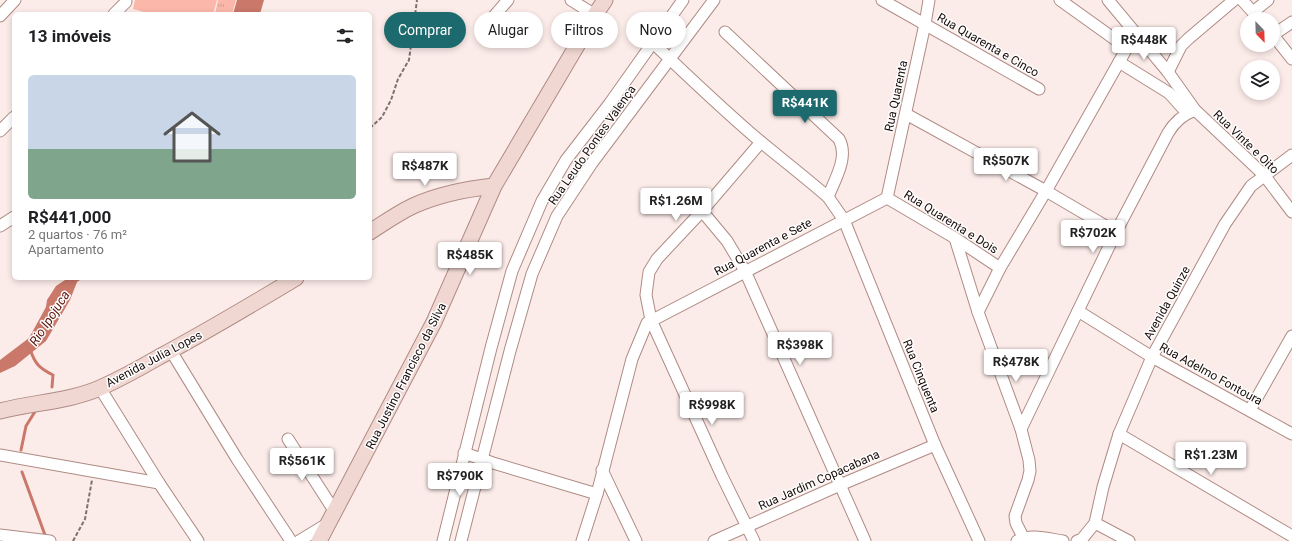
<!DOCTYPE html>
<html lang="pt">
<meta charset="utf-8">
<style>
body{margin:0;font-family:Roboto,sans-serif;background:#f2f2f2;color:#202124;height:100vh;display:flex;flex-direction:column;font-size:15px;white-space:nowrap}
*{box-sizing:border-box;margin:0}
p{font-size:13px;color:#757577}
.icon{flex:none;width:22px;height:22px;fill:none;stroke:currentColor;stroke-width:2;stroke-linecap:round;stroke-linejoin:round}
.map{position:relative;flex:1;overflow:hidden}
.details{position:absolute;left:12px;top:12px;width:360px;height:268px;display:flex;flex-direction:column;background:#fff;border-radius:6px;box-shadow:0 2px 6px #0003}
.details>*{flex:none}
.top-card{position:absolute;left:384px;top:12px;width:380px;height:36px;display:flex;gap:8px}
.needle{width:26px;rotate:157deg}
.tools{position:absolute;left:1240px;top:12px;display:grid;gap:8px}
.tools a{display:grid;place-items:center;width:40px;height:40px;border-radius:50%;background:#fff;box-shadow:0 2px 6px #0003;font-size:20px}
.price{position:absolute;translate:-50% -34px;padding:0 9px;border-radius:4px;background:#fff;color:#222;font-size:13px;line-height:26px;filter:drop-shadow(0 1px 2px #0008)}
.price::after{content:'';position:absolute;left:50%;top:24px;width:12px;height:9px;margin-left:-6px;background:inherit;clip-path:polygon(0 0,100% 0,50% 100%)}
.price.selected{background:#1d6a6e;color:#fff}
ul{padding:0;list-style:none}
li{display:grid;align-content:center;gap:8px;height:212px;padding:0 16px}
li+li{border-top:1px solid #e0e0e0}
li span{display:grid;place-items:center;height:124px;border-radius:6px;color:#555}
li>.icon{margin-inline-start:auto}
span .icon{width:72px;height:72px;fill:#fffc;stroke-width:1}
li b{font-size:17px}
h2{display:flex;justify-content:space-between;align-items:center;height:48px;padding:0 16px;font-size:17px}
.chip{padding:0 14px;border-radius:18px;background:#fff;box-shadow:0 2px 6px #0003;font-size:14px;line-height:36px}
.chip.selected{background:#1d6a6e;color:#fff}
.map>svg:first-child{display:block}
</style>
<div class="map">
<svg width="1292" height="541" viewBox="0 0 1292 541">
<defs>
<pattern id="park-tufts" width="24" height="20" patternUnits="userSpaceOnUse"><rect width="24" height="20" fill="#fbb8aa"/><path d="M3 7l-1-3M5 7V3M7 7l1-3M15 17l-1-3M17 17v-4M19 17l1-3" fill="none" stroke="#d69d91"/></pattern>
</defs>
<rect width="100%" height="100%" fill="#fcece9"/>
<path fill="#fbb8aa" d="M135 0H217L213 14H151L133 9Z"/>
<path fill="url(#park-tufts)" d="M218 0H236L232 14H215Z"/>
<g fill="#c97869">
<path d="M237 0H264L260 14H233Z"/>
<path d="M68 278H83L77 282 70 300 46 341 15 366 0 373V360L29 338 46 307 47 300 56 286Z"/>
</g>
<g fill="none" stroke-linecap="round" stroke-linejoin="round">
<g stroke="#c97869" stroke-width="3">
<path d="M30 349C35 364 39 368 53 375L52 387"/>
<path d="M21 450 26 426 36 410"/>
<path d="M22 472 45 535"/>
</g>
<g stroke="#af8b84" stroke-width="13">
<g id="street">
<path d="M571 0 595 15"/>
<path d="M882 0 1039 89"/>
<path d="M1060 0 1127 48"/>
<path d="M1108 0 1168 72 1195 110 1264 175 1292 212"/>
<path d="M1242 0 1259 19"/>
<path d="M1253 12 1268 0"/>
<path d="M114 14 126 2"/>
<path d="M0 16 15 0"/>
<path d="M1292 22 1273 35 1292 59"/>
<path d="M481 31 508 0"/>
<path d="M725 32 839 139C849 157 835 179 828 197L844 220 935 445 979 541"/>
<path d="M652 42C688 76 723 110 761 142 783 160 806 178 828 197"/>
<path d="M1119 62 1161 88 1169 93 1187 113"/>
<path d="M1168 72 1181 46 1188 39 1234 0"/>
<path d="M906 114 1046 191 1116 232"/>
<path d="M0 131 14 117"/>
<path d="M887 198 925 24 929 0"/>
<path d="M887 198 955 238 1000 268"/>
<path d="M702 211 727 241 745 271 865 541"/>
<path d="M0 226 14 217"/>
<path d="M955 238 978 312 1021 429 1029 460 1030 471 1028 480 1015 516 1016 523 1023 537"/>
<path d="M1078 311 1152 357 1292 434"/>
<path d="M978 312 1000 268 1046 191 1127 48 1137 35"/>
<path d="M171 351 237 459 291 541"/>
<path d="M100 388 159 483 198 541"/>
<path d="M1250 410 1292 336"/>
<path d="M1021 429 1116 232 1168 133C1175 121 1183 115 1195 110"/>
<path d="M1119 434 1292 536"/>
<path d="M288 439 335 512"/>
<path d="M464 453 493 463 597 494"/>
<path d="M0 455 159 483"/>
<path d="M602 470 636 541"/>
<path d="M1095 523 1129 541"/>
<path d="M0 535 50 541"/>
<path d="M299 541 327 524"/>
<path d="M443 541 491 348 512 271 542 201 566 160 610 103 683 0"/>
<path d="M461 541 510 351 532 274 557 216 592 163 714 0"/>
<path d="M582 541 597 494 632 359 647 323 887 198"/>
<path d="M714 541 840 485 935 445"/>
<path d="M754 541 722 476 651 320 646 295 649 272 657 259 702 211 761 142"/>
<path d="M1017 541C1030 533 1049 539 1063 541"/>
<path d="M1077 541 1082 539 1095 523 1103 487 1119 434 1152 357 1225 224 1251 186 1292 155"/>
</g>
</g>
<g stroke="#af8b84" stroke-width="17">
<g id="secondary">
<path d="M370 232C384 223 398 213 413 206 439 194 466 189 494 186"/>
<path d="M0 411C34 402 67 402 100 388 120 379 140 368 159 357 206 332 251 305 296 278"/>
<path d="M319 541 434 322 494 186 595 15 605 0"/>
</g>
</g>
<g stroke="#7f716e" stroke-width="2" stroke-dasharray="4 2" stroke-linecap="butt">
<path d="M370 128 382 117 391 100 398 79 409 60 417 0"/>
<path d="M73 541 85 519 92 480"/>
</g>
<use href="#street" stroke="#fff" stroke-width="11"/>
<use href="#secondary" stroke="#f1d7d2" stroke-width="15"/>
</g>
<g text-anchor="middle" stroke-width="3" stroke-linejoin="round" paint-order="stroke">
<g font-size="12" fill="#180b09" stroke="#fefefe">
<text transform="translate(988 45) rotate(30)" y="4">Rua Quarenta e Cinco</text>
<text transform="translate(896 96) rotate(-78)" y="4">Rua Quarenta</text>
<text transform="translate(1246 142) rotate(44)" y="4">Rua Vinte e Oito</text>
<text transform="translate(592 145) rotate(-55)" y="4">Rua Leudo Pontes Valença</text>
<text transform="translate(951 222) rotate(32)" y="4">Rua Quarenta e Dois</text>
<text transform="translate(763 247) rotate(-28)" y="4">Rua Quarenta e Sete</text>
<text transform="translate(1167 303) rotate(-61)" y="4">Avenida Quinze</text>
<text transform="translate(154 359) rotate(-28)" y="4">Avenida Julia Lopes</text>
<text transform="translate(1211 374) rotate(29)" y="4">Rua Adelmo Fontoura</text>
<text transform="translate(406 376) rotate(-63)" y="4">Rua Justino Francisco da Silva</text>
<text transform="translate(921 376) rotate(68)" y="4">Rua Cinquenta</text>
<text transform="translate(819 480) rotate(-24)" y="4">Rua Jardim Copacabana</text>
</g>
<g font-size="13" font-style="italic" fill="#5c1207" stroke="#fefefe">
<text transform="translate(49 318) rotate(-57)" y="5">Rio Ipojuca</text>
</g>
</g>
</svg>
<div class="tools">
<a><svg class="needle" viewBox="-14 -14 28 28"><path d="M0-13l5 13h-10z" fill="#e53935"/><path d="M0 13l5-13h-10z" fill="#757577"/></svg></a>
<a><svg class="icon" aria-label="layers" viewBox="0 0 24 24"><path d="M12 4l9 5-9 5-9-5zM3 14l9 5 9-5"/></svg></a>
</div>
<b class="price" style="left:1144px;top:61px">R$448K</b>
<b class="price selected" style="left:805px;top:124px">R$441K</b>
<b class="price" style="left:1006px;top:182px">R$507K</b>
<b class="price" style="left:425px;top:187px">R$487K</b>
<b class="price" style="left:676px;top:222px">R$1.26M</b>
<b class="price" style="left:1093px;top:254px">R$702K</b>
<b class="price" style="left:470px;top:276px">R$485K</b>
<b class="price" style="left:800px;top:366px">R$398K</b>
<b class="price" style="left:1016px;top:383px">R$478K</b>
<b class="price" style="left:712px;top:426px">R$998K</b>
<b class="price" style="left:1211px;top:476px">R$1.23M</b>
<b class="price" style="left:302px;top:482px">R$561K</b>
<b class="price" style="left:460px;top:497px">R$790K</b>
<div class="top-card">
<a class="chip selected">Comprar</a>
<a class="chip">Alugar</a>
<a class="chip">Filtros</a>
<a class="chip">Novo</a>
</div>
<section class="details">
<h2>13 imóveis<svg class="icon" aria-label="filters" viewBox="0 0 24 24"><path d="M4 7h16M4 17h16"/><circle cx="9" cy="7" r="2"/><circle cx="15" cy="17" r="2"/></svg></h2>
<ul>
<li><span style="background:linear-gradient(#c9d6e8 60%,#7fa58c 0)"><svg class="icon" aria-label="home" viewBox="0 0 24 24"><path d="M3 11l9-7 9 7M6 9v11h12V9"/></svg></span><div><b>R$441,000</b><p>2 quartos · 76 m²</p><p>Apartamento</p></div></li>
</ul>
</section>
</div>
